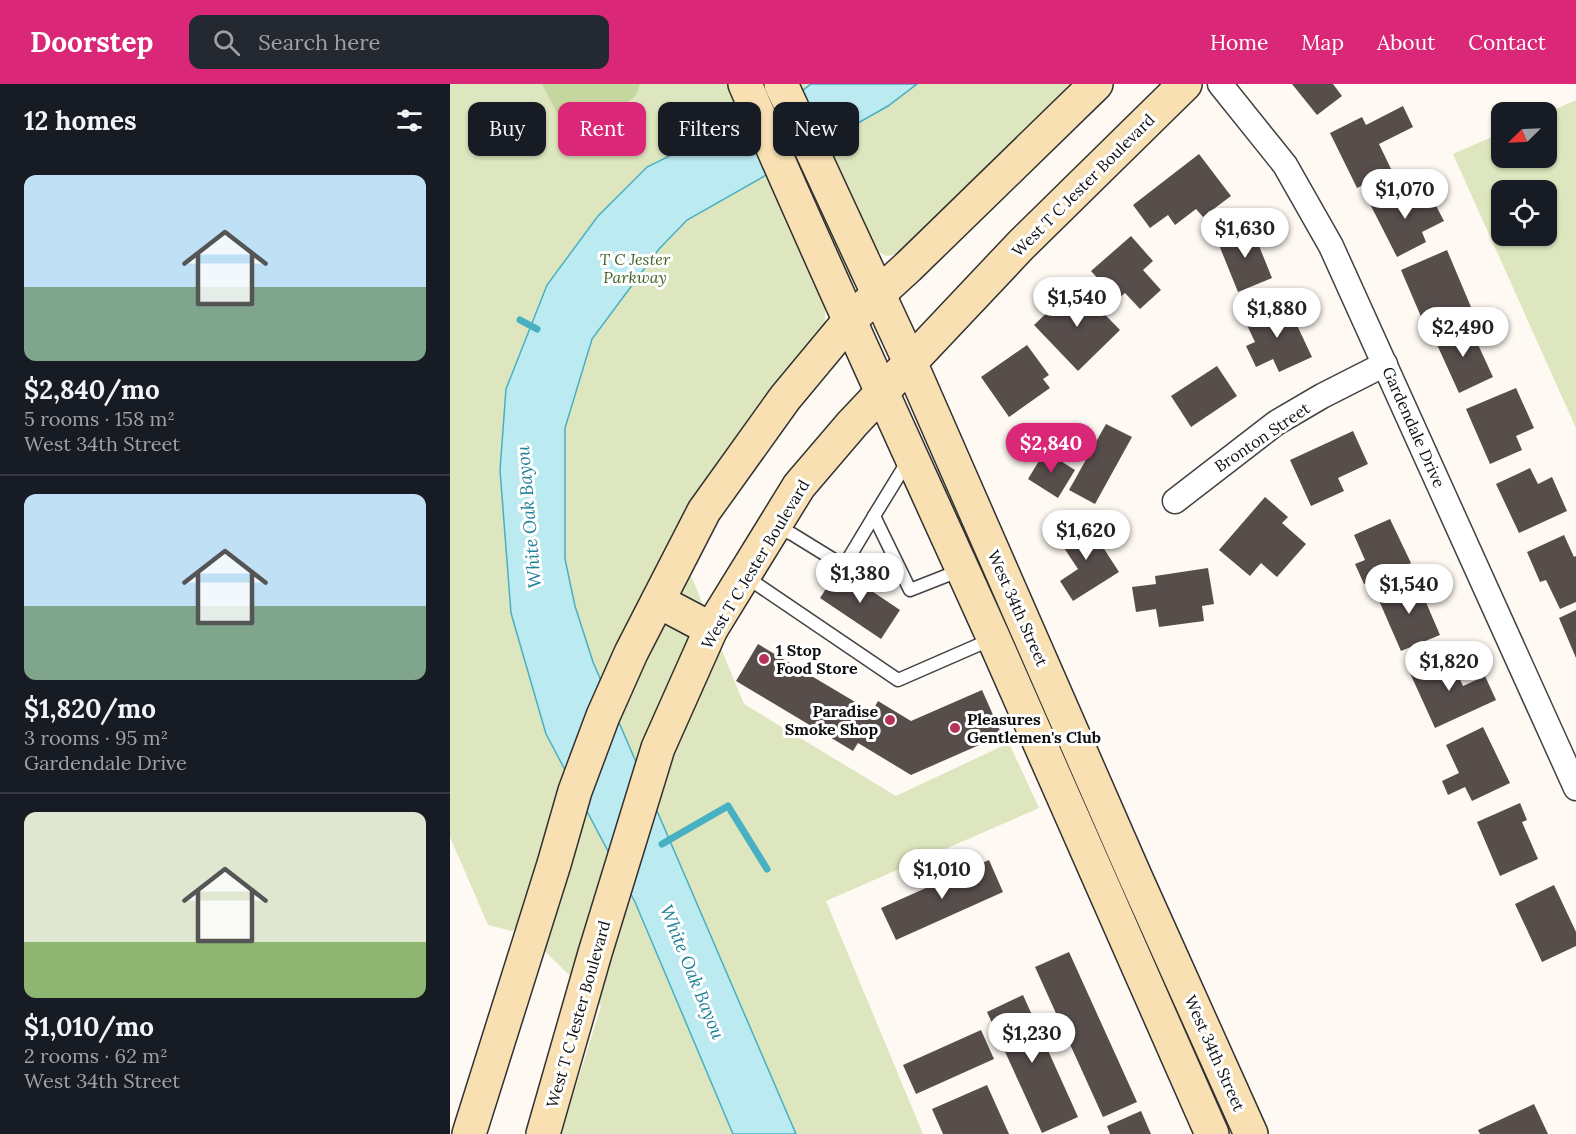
<!DOCTYPE html>
<meta charset="utf-8">
<style>
body{margin:0;font-family:Lora,serif;background:#242831;color:#f1f3f6;height:100vh;display:flex;flex-direction:column;font-size:22px;white-space:nowrap}
*{box-sizing:border-box;margin:0}
p{font-size:20px;color:#9ea1a6}
.icon{flex:none;width:33px;height:33px;fill:none;stroke:currentColor;stroke-width:2;stroke-linecap:round;stroke-linejoin:round}
.map{position:relative;flex:1;overflow:hidden}
.panel{display:flex;flex-direction:column;background:#171b24;width:450px}
.panel>*{flex:none}
.hud{position:absolute;left:18px;top:18px;width:570px;height:54px;display:flex;gap:12px}
.needle{width:39px;rotate:246deg}
.fabs{position:absolute;left:1041px;top:18px;display:grid;gap:12px}
.fabs a{display:grid;place-items:center;width:66px;height:66px;border-radius:12px;background:#171b24;box-shadow:0 2px 4px #0004;font-size:30px}
.price{position:absolute;translate:-50% -51px;padding:0 14px;border-radius:21px;background:#fff;color:#222;font-size:20px;line-height:39px;filter:drop-shadow(0 2px 3px #0008)}
.price::after{content:'';position:absolute;left:50%;top:36px;width:18px;height:14px;margin-left:-9px;background:inherit;clip-path:polygon(0 0,100% 0,50% 100%)}
.price.current{background:#db2777;color:#fff}
ul{padding:0;list-style:none}
li{display:grid;align-content:center;gap:12px;height:318px;padding:0 24px}
li+li{border-top:2px solid #363941}
li span{display:grid;place-items:center;height:186px;border-radius:12px;color:#555}
li>.icon{margin-inline-start:auto}
span .icon{width:108px;height:108px;fill:#fffc;stroke-width:1}
li b{font-size:26px}
h2{display:flex;justify-content:space-between;align-items:center;height:72px;padding:0 24px;font-size:26px}
.chip{padding:0 21px;border-radius:12px;background:#171b24;box-shadow:0 2px 4px #0004;font-size:21px;line-height:54px}
.chip.current{background:#db2777;color:#fff}
header{display:flex;align-items:center;gap:36px;box-sizing:border-box;height:84px;padding:0 30px;background:#db2777;color:#fff}
header strong{font-size:28px}
nav{display:flex;gap:33px;margin-inline-start:auto;font-size:21px}
.search{width:420px;height:54px;background:#242831;display:flex;align-items:center;gap:15px;box-sizing:border-box;padding:0 21px;border-radius:12px;color:#9ea1a6;font-size:22px}
main{display:flex;flex:1;min-height:0}
.map>svg:first-child{display:block}
</style>
<header>
<strong>Doorstep</strong>
<div class="search"><svg class="icon" aria-label="search" viewBox="0 0 24 24"><circle cx="10" cy="10" r="6"/><path d="M15 15l6 6"/></svg>Search here</div>
<nav><a>Home</a><a>Map</a><a>About</a><a>Contact</a></nav>
</header>
<main>
<section class="panel">
<h2>12 homes<svg class="icon" aria-label="filters" viewBox="0 0 24 24"><path d="M4 7h16M4 17h16"/><circle cx="9" cy="7" r="2"/><circle cx="15" cy="17" r="2"/></svg></h2>
<ul>
<li><span style="background:linear-gradient(#bfe0f5 60%,#7fa58c 0)"><svg class="icon" aria-label="home" viewBox="0 0 24 24"><path d="M3 11l9-7 9 7M6 9v11h12V9"/></svg></span><div><b>$2,840/mo</b><p>5 rooms · 158 m²</p><p>West 34th Street</p></div></li>
<li><span style="background:linear-gradient(#bfe0f5 60%,#7fa58c 0)"><svg class="icon" aria-label="home" viewBox="0 0 24 24"><path d="M3 11l9-7 9 7M6 9v11h12V9"/></svg></span><div><b>$1,820/mo</b><p>3 rooms · 95 m²</p><p>Gardendale Drive</p></div></li>
<li><span style="background:linear-gradient(#dfe7d0 70%,#8fb573 0)"><svg class="icon" aria-label="home" viewBox="0 0 24 24"><path d="M3 11l9-7 9 7M6 9v11h12V9"/></svg></span><div><b>$1,010/mo</b><p>2 rooms · 62 m²</p><p>West 34th Street</p></div></li>
</ul>
</section>
<div class="map">
<svg width="1126" height="1050" viewBox="0 0 1126 1050">
<rect width="100%" height="100%" fill="#fef9f2"/>
<g fill="#dde6be" fill-rule="evenodd">
<path d="M0 0H624L450 170 436 172 426 166 375 223V244L225 453 294 620 446 712 559 659 589 724 376 817 473 1050H111L151 922 69 842 62 847 38 841 0 753Z"/>
<path d="M1126 16V344L1003 70 1051 49 1052 74H1096L1097 29ZM1052 106H1096V152H1052Z"/>
</g>
<path fill="#c5d69e" d="M92 0H190L185 12 151 41 140 45 115 38 109 33Z"/>
<path fill="#bbeaf1" stroke="#47b0c3" stroke-width="1.5" d="M361 0H467L438 22 237 136 209 165 142 255 115 344V475L125 522 143 578 346 1050H283L185 818 96 650 61 529 50 386 56 305 97 201 148 132 197 83 353 6Z"/>
<g fill="none" stroke-linecap="round" stroke-linejoin="round">
<g stroke="#47b0c3" stroke-width="7">
<path d="M70 236 87 245"/>
<path d="M212 760 278 722 317 785"/>
</g>
</g>
<g fill="#574e4c">
<path d="M842 0H883L892 12 867 31Z"/>
<path d="M953 22 963 43 929 60 942 87 907 104 880 49 912 33 916 41Z"/>
<path d="M749 70 781 112 753 133 746 125 725 141 718 131 700 144 683 121Z"/>
<path d="M948 103 960 125 982 114 994 137 972 148 976 158 947 173 919 118Z"/>
<path d="M801 142 822 194 788 208 767 156Z"/>
<path d="M681 152 703 177 693 186 711 206 690 225 675 209 667 216 641 187Z"/>
<path d="M997 166 1021 223 975 242 951 186Z"/>
<path d="M626 201 670 246 628 287 584 241Z"/>
<path d="M836 218 862 273 829 288 823 275 806 283 796 262 805 258 795 237Z"/>
<path d="M1018 239 1043 293 1009 309 984 254Z"/>
<path d="M577 261 599 291 593 295 600 304 559 333 531 293Z"/>
<path d="M767 282 787 312 741 343 721 312Z"/>
<path d="M1066 304 1084 344 1066 352 1072 366 1040 380 1016 325Z"/>
<path d="M656 340 682 353 645 420 619 406Z"/>
<path d="M903 347 918 380 888 394 894 407 861 422 840 376Z"/>
<path d="M595 367 625 386 608 414 578 395Z"/>
<path d="M1080 384 1088 400 1102 393 1117 427 1069 449 1046 400Z"/>
<path d="M815 413 838 433 832 439 856 460 827 493 811 479 800 492 769 466Z"/>
<path d="M940 435 961 479 914 500 905 480 915 476 904 451Z"/>
<path d="M636 437 669 488 623 517 610 497 628 485 608 455Z"/>
<path d="M1114 451 1124 473 1126 472V518L1110 525 1096 496 1090 498 1077 468Z"/>
<path d="M758 484 764 520 752 522 754 537 709 543 706 525 686 528 682 503 706 500 705 492Z"/>
<path d="M389 485 450 526 431 555 370 514Z"/>
<path d="M966 495 990 551 951 567 927 512Z"/>
<path d="M1126 526V574L1109 534Z"/>
<path d="M308 560 422 628 428 617 461 637 532 606 552 651 461 691 408 659 403 667 286 597Z"/>
<path d="M999 571 1013 602 1035 592 1046 616 985 644 960 589Z"/>
<path d="M1033 643 1060 699 1022 717 1015 703 998 711 992 697 1009 689 996 661Z"/>
<path d="M1070 719 1077 736 1072 738 1088 775 1050 792 1027 738Z"/>
<path d="M539 776 553 808 446 856 431 824Z"/>
<path d="M1104 801 1126 848V862L1092 878 1065 820Z"/>
<path d="M619 868 687 1018 653 1033 585 883Z"/>
<path d="M573 911 628 1033 592 1049 537 928Z"/>
<path d="M531 946 544 975 466 1010 453 981Z"/>
<path d="M537 1001 559 1050H493L482 1025Z"/>
<path d="M1084 1020 1098 1050H1030L1028 1046Z"/>
<path d="M691 1027 701 1050H660L657 1042Z"/>
</g>
<g fill="none" stroke-linecap="round" stroke-linejoin="round">
<g stroke="#424242" stroke-width="15">
<g id="service">
<path d="M459 375 424 432 460 506 511 486"/>
<path d="M325 443 342 450 394 482 424 432"/>
<path d="M293 493 308 501 448 596 542 555"/>
</g>
</g>
<g stroke="#424242" stroke-width="27">
<g id="minor">
<path d="M770 0 835 81 881 162 1126 704"/>
<path d="M725 417 826 339 872 312 935 280"/>
</g>
</g>
<g stroke="#313131" stroke-width="36">
<g id="secondary">
<path d="M295 0C375 186 460 369 543 553 617 718 689 884 762 1050"/>
<path d="M331 0 460 278 685 792 801 1050"/>
<path d="M208 517 261 545"/>
<path d="M19 1050 104 780 125 707 153 632 181 569 254 427 335 314 399 237 458 183 646 0"/>
<path d="M93 1050 145 869 208 664 261 545 349 402 402 340 571 161 735 0"/>
</g>
</g>
<use href="#service" stroke="#fff" stroke-width="12"/>
<use href="#minor" stroke="#fff" stroke-width="24"/>
<use href="#secondary" stroke="#f8e0b3" stroke-width="33"/>
</g>
<circle fill="#96a681" cx="63" cy="56" r="9"/>
<g fill="#b53258" stroke="#fff" stroke-width="2">
<circle cx="314" cy="575" r="6"/>
<circle cx="440" cy="636" r="6"/>
<circle cx="505" cy="644" r="6"/>
</g>
<g text-anchor="middle" stroke-width="6" stroke-linejoin="round" paint-order="stroke">
<g font-size="16" fill="#0f0f0f" stroke="#fff">
<text transform="translate(633 101) rotate(-45)" y="6">West T C Jester Boulevard</text>
<text transform="translate(964 343) rotate(66)" y="6">Gardendale Drive</text>
<text transform="translate(812 353) rotate(-34)" y="6">Bronton Street</text>
<text transform="translate(305 480) rotate(-59)" y="6">West T C Jester Boulevard</text>
<text transform="translate(568 524) rotate(66)" y="6">West 34th Street</text>
<text transform="translate(128 930) rotate(-74)" y="6">West T C Jester Boulevard</text>
<text transform="translate(765 969) rotate(66)" y="6">West 34th Street</text>
</g>
<g font-size="16" font-style="italic" fill="#406224" stroke="#fff">
<text x="185" y="181">T C Jester<tspan x="185" dy="18">Parkway</tspan></text>
</g>
<g font-size="16" font-weight="bold" fill="#0f0f0f" stroke="#fff" text-anchor="start">
<text x="326" y="572">1 Stop<tspan x="326" dy="18">Food Store</tspan></text>
<text x="428" y="633" text-anchor="end">Paradise<tspan x="428" dy="18">Smoke Shop</tspan></text>
<text x="517" y="641">Pleasures<tspan x="517" dy="18">Gentlemen's Club</tspan></text>
</g>
<g font-size="18" font-style="italic" fill="#218198" stroke="#fff">
<text transform="translate(79 433) rotate(-95)" y="6">White Oak Bayou</text>
<text transform="translate(242 888) rotate(68)" y="6">White Oak Bayou</text>
</g>
</g>
</svg>
<div class="fabs">
<a><svg class="needle" viewBox="-14 -14 28 28"><path d="M0-13l5 13h-10z" fill="#e53935"/><path d="M0 13l5-13h-10z" fill="#9ea1a6"/></svg></a>
<a><svg class="icon" aria-label="locate" viewBox="0 0 24 24"><circle cx="12" cy="12" r="6"/><path d="M12 2v4M12 18v4M2 12h4M18 12h4"/></svg></a>
</div>
<b class="price" style="left:955px;top:136px">$1,070</b>
<b class="price" style="left:795px;top:175px">$1,630</b>
<b class="price" style="left:627px;top:244px">$1,540</b>
<b class="price" style="left:827px;top:255px">$1,880</b>
<b class="price" style="left:1013px;top:274px">$2,490</b>
<b class="price current" style="left:601px;top:390px">$2,840</b>
<b class="price" style="left:636px;top:477px">$1,620</b>
<b class="price" style="left:410px;top:520px">$1,380</b>
<b class="price" style="left:959px;top:531px">$1,540</b>
<b class="price" style="left:999px;top:608px">$1,820</b>
<b class="price" style="left:492px;top:816px">$1,010</b>
<b class="price" style="left:582px;top:980px">$1,230</b>
<div class="hud">
<a class="chip">Buy</a>
<a class="chip current">Rent</a>
<a class="chip">Filters</a>
<a class="chip">New</a>
</div>
</div>
</main>
